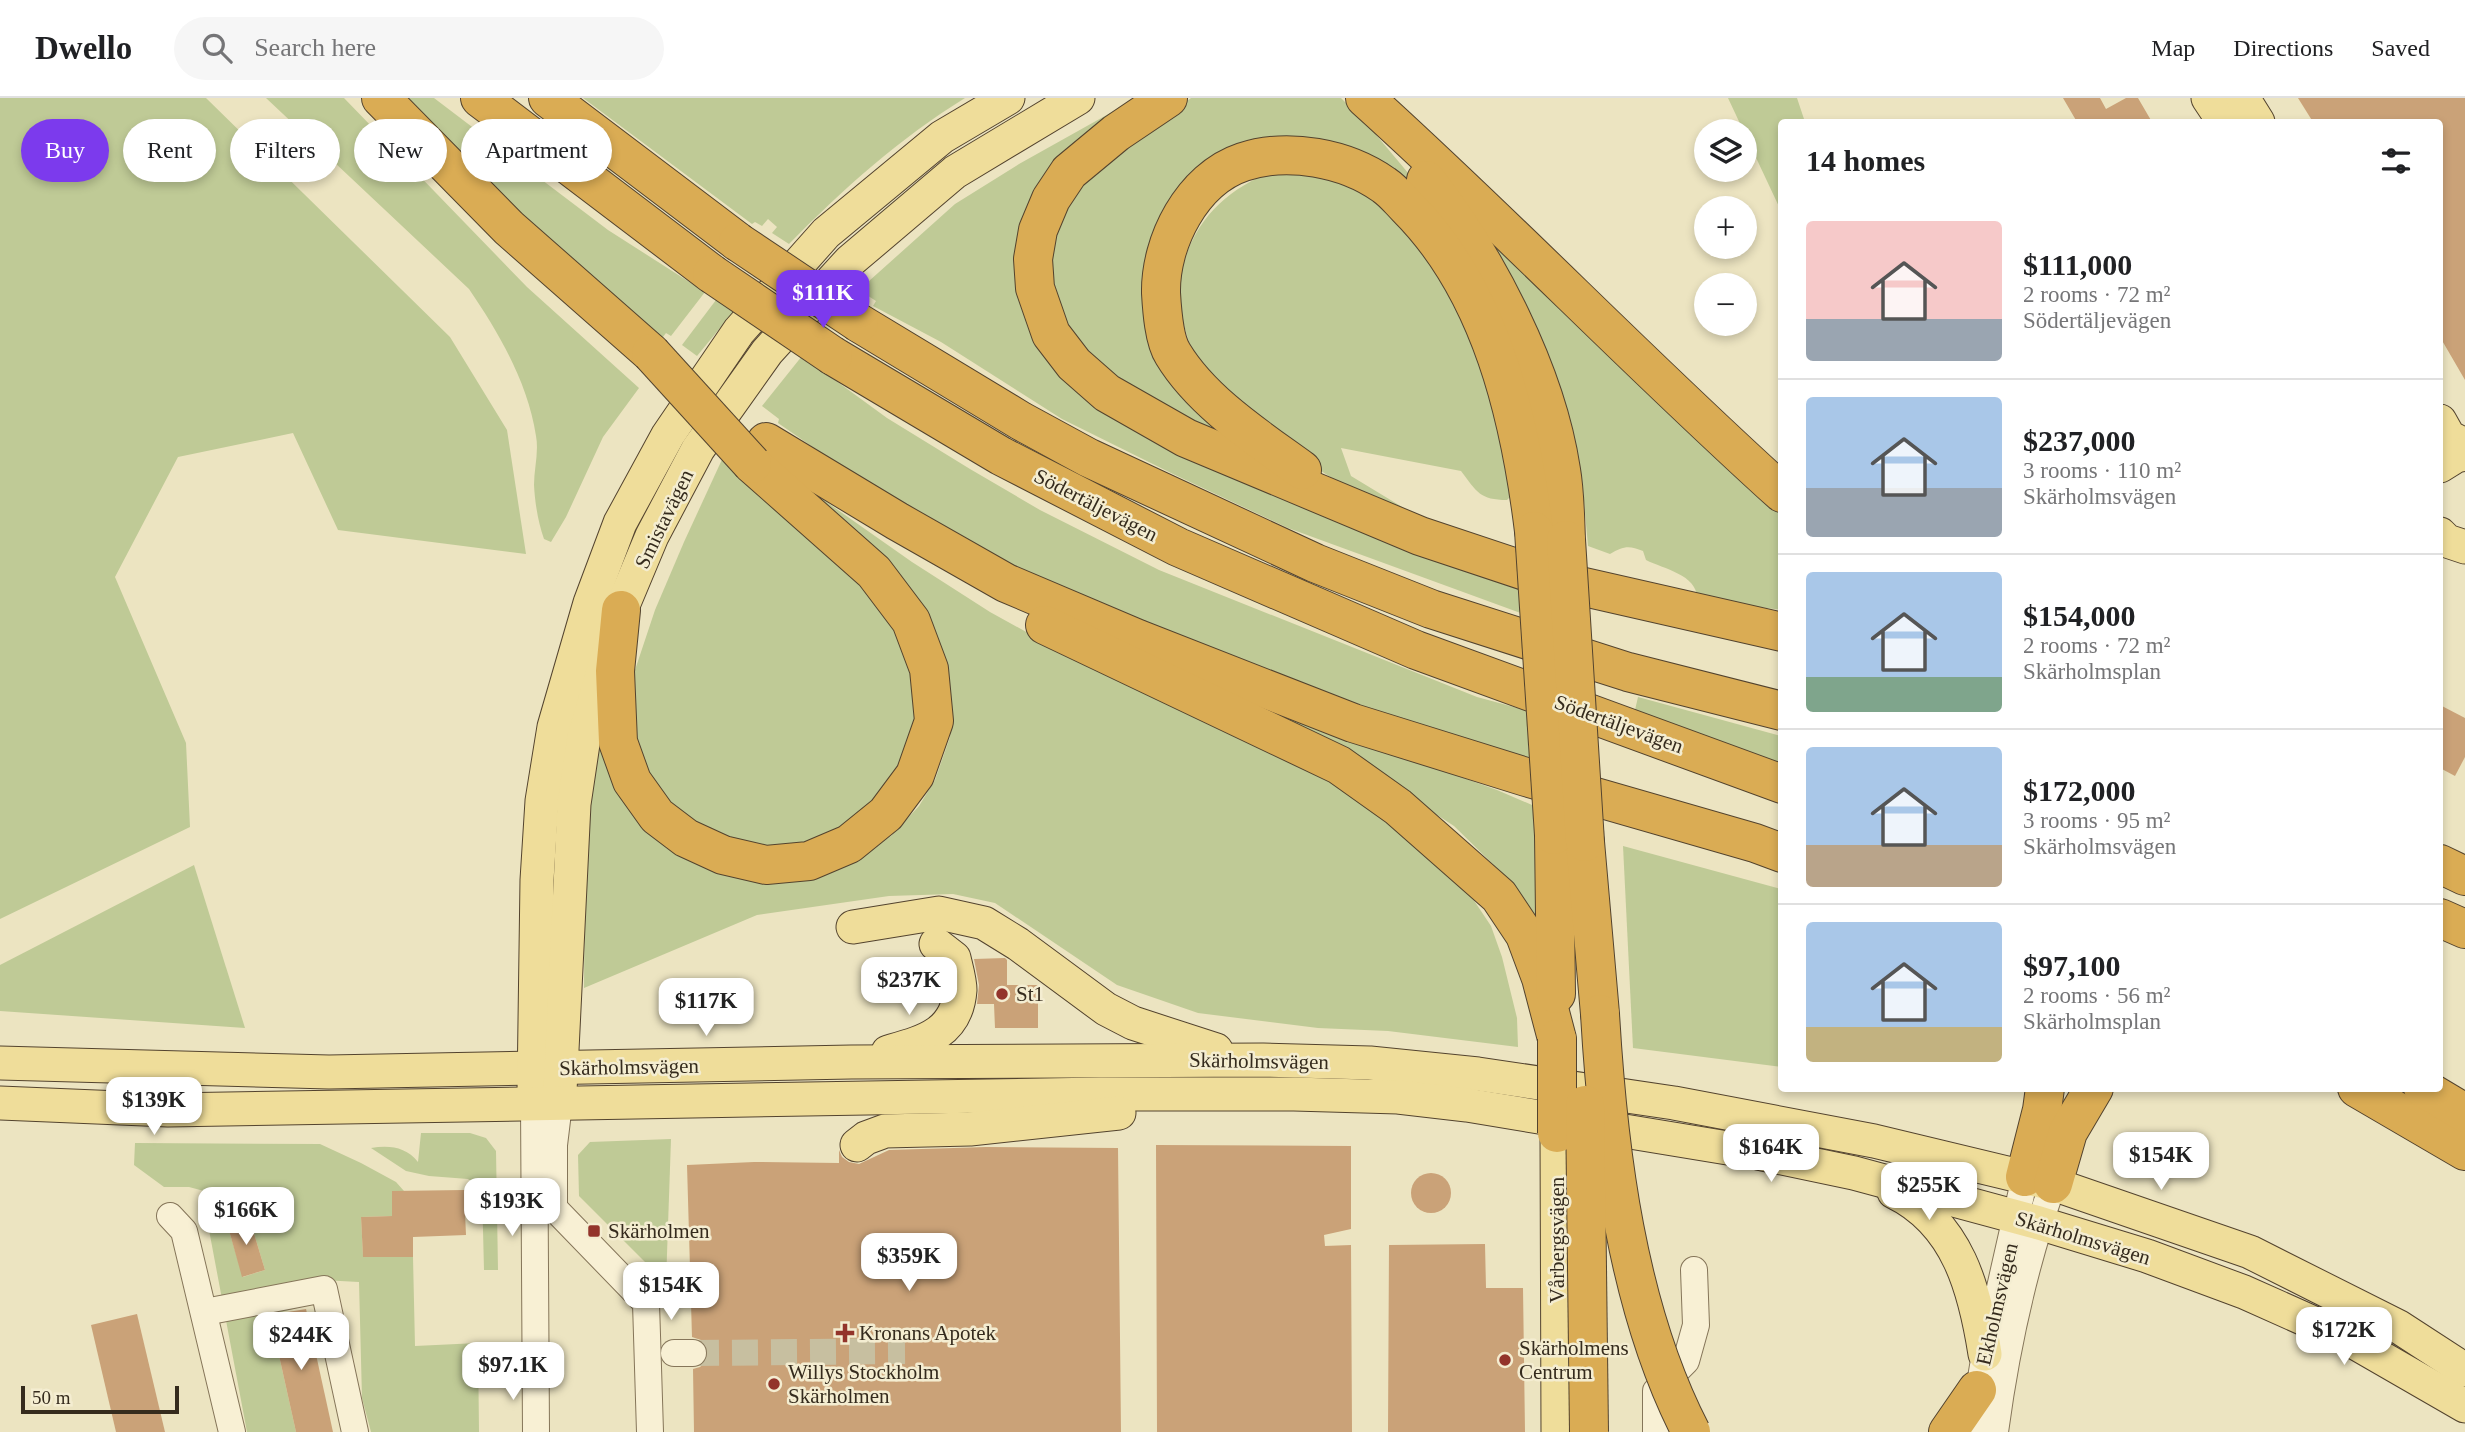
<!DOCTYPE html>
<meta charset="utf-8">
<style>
body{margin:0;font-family:"Times New Roman",serif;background:#f6f6f6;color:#202124;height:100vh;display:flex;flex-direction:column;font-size:26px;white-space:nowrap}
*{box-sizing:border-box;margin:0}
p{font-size:23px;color:#757577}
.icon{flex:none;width:38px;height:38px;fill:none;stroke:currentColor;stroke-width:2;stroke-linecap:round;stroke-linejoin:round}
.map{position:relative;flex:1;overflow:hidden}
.side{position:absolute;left:1778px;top:21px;width:665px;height:973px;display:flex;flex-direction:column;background:#fff;border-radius:7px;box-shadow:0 4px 10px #0003}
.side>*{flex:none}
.hud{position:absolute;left:21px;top:21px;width:665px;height:63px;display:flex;gap:14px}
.fabs{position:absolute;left:1694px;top:21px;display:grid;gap:14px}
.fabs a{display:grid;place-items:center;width:63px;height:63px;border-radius:50%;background:#fff;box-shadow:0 4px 10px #0003;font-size:35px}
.scale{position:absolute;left:21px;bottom:18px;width:158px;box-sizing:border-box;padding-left:7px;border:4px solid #352b1d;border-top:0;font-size:19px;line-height:24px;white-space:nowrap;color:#352b1d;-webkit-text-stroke:5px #f4edd1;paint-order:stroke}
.price{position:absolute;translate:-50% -60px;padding:0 16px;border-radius:14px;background:#fff;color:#222;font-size:23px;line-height:46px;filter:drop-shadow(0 2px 4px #0008)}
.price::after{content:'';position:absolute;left:50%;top:42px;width:21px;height:16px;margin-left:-10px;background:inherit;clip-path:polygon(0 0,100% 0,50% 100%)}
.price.active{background:#7c3aed;color:#fff}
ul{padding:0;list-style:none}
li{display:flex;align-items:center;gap:21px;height:175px;padding:0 28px}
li+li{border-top:2px solid #e0e0e0}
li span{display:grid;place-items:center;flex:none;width:196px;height:140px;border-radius:7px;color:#555}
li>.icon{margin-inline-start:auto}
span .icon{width:84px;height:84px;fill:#fffc;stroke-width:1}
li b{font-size:30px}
h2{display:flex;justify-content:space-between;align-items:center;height:84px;padding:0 28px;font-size:30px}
.tag{padding:0 24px;border-radius:32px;background:#fff;box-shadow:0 4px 10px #0003;font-size:24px;line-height:63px}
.tag.active{background:#7c3aed;color:#fff}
header{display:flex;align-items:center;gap:42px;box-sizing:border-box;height:98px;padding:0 35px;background:#fff;border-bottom:2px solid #e0e0e0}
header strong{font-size:33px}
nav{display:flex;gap:38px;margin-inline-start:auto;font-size:24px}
.search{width:490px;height:63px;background:#f6f6f6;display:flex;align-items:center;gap:18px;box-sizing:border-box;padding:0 24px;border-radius:38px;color:#757577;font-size:26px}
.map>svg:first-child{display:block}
</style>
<header>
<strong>Dwello</strong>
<div class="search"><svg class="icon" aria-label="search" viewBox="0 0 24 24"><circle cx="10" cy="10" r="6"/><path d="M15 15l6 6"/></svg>Search here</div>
<nav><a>Map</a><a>Directions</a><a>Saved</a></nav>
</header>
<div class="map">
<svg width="2465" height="1334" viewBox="0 0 2465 1334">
<rect width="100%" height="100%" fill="#ece4c1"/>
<g fill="#bfca96">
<path d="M0 0H206L450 239 507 332 526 456 338 432 293 335 178 359 115 479 186 645 190 729 0 821Z"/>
<path d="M266 0H344L527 189 639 290 603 339 566 419 551 444 544 441C538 424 535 405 534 387 534 371 539 354 536 338 528 285 499 235 469 191Z"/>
<path d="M392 0H434L608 132 705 194 671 238 666 235 660 243Z"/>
<path d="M583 0H965C900 40 842 92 789 146L772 135 777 129 768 121 762 128 755 124 752 126Z"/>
<path d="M1137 0 1039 106 1051 252 1524 487 1526 517 1288 430 1173 376 1062 321 941 244 873 208 876 203 859 192 955 106 1019 66Z"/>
<path d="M1191 0H1341L1367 26 1435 107 1402 83 1221 62 1149 213 1255 357 1158 314 1068 236 1055 202 1050 167 1055 132 1067 108 1089 79 1135 41Z"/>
<path d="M1728 0H1797L1805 24H1782L1781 113Z"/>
<path d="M1276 72 1337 79 1394 115 1444 185 1474 249 1498 321 1514 395 1507 402C1480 402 1477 394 1461 373L1341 350 1351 378 1417 418 1440 428C1414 417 1386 409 1361 397 1310 370 1267 334 1227 293 1217 284 1205 274 1197 263 1193 258 1191 250 1189 244 1180 216 1175 189 1185 161 1200 115 1232 89 1276 72Z"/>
<path d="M1455 95 1654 293 1781 414V512L1697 501C1698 477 1664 471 1646 462L1643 453C1629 447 1623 448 1610 456L1588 448 1583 392Z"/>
<path d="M716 202 734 213 697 258 682 247Z"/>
<path d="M802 258 887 320 970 371 1040 412 1159 472 1477 599 1533 614 1536 667 1483 657 1124 526 895 406 778 325 779 321 762 308Z"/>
<path d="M725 355 867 492 899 539 912 570 921 629 869 718 806 744 771 748 744 744 706 732 679 715 644 673 628 609 635 572 655 512 684 444Z"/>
<path d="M818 398 912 464 990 514 1057 551 1355 689 1465 789 1491 828 1502 859 1517 920 1518 949 1388 933 1318 930 1198 915 1117 887 995 805 953 796 889 798 757 817 584 890 585 743 597 643 665 742 858 759 891 738 919 708 935 682 950 639 952 605 947 579 814 403Z"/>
<path d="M1236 598 1497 692 1539 710 1540 827 1507 780 1454 728 1390 686Z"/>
<path d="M1638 599 1781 638V665L1635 612Z"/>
<path d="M1623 748 1781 791V969L1633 950Z"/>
<path d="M194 767 245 930 0 913V867Z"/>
<path d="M421 1035H470L486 1040 496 1053 498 1172H484L482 1092 468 1081 429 1078 406 1073 371 1050C390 1047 406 1049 418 1064Z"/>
<path d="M671 1041 666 1185 579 1098 578 1057 590 1044Z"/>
<path d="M135 1045 320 1046 361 1065 396 1084 404 1093H392V1118L361 1119 363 1158 413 1159 415 1248 478 1245 479 1334H371L362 1300 359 1184 303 1181 305 1208 270 1217 296 1334H247L206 1116 218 1113 231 1124 227 1126 243 1179 265 1172 249 1119 234 1101 189 1089H164L134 1067Z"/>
</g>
<g fill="#caa278">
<path d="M2063 0H2100L2106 11 2126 0H2138L2152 24H2077Z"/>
<path d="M2298 0H2465V282L2440 239V24H2313Z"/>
<path d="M2440 607 2465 620V659L2455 678 2440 670Z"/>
<path d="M1005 860 1007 862V887H1038V930H995L994 906H977L979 887 974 861Z"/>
<path d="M1156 1047 1351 1048V1131L1324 1137 1325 1148 1351 1147 1352 1334H1157Z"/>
<path d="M986 1049 1118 1050 1121 1334H694L693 1271 700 1269 706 1263 709 1254 706 1247 701 1242 692 1239 687 1067 754 1064 839 1065V1052L842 1059 849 1064 859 1066 889 1052Z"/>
<circle cx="1431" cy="1095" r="20"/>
<path d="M464 1092 466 1137 413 1139V1159H363L361 1119 392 1118V1093Z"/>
<path d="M249 1119 265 1172 242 1179 227 1125Z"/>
<path d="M1485 1146 1486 1190H1523L1525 1334H1388L1389 1147Z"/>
<path d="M306 1211 333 1334H296L270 1217Z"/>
<path d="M137 1216 165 1334H116L91 1227Z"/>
</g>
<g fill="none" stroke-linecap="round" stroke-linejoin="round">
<path stroke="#c7bfa0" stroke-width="26" stroke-dasharray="26 13" stroke-linecap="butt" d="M693 1255 905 1253"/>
<g stroke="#857559" stroke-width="28">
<g id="minor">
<path d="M534 1006 536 1334"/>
<path d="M559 1006 554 1047V1110L646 1205 650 1334"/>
<path d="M170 1118 184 1133 232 1334"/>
<path d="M205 1214 324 1191 355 1334"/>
<path d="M674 1255H693"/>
<path d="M1656 1334V1293L1686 1263 1696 1227 1694 1172"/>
<path d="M1972 1334 1985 1256 2025 1079"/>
<path d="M1995 1334C2006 1251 2025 1165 2053 1086"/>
</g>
</g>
<g stroke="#53432e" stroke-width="35">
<g id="major">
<path d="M2208 0 2224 24"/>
<path d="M2243 0 2258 24"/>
<path d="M2440 323 2449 339 2465 347"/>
<path d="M2440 368 2456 358 2465 356"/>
<path d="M2440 436 2447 443 2465 449"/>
<path d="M853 829 939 815 984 825 1018 846 1106 911 1133 925 1216 952"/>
<path d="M888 954C923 944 957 936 960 892 960 882 956 869 954 860L936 846"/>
<path d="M0 965 329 974 851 964 1263 962 1370 965 1478 976 1674 1005 1874 1043 2053 1086 2250 1154 2399 1229 2465 1272"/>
<path d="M534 993 537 782 542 703 554 629 590 505 620 425 668 337 739 233 826 135 942 39 1008 0"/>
<path d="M560 993 574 706 584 639 621 512 652 438 698 351 767 254 850 163 955 74 1078 0"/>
<path d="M0 1005 168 1012 1101 996H1294L1398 999 1467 1007 1758 1055 1854 1075 2039 1125 2147 1158 2244 1194 2347 1240 2465 1308"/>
<path d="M1557 1035 1558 1334"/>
<path d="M857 1047 866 1040 885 1033 970 1031 1119 1015"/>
<path d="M1894 1094C1958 1125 1975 1192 1985 1256"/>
</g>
</g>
<g stroke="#53432e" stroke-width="40">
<g id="highway">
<path d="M381 0 509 130 651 255"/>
<path d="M480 0 712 176"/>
<path d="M548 0 738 144"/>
<path d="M1168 0 1116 35 1069 74 1051 101 1038 132 1033 161 1035 190 1051 236 1074 266 1107 295 1186 340 1420 438 1549 481 1782 534"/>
<path d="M1365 0C1507 128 1640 267 1782 395"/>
<path d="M1426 82C1487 160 1546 273 1561 372 1565 395 1565 419 1566 442"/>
<path d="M859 225 1021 323 1089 360 1315 465 1431 511 1628 574 1782 613"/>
<path d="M833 258 1001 358 1178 449 1416 552 1782 686"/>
<path d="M766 344 897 423 1006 485 1138 541 1353 625 1526 679 1755 745 1782 755"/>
<path d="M1302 372C1258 340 1202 304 1173 256 1164 242 1162 212 1161 195 1160 144 1192 81 1243 64 1288 49 1346 60 1384 87 1393 93 1400 102 1407 109 1491 193 1520 319 1534 433"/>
<path d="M621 512 615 573 618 644 632 683 657 718 686 740 723 757 766 767 809 763 849 746 886 716 915 677 934 623 929 571 911 523 874 474 752 366"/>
<path d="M1045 527 1339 667 1398 709 1499 798 1525 837 1541 880 1557 941"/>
<path d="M1554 737 1556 896"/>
<path d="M1585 744 1600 916"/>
<path d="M2440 766 2465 778"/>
<path d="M2440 820 2465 831"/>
<path d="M2357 990 2465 1053"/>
<path d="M2423 990 2465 1015"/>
<path d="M2025 1079 2042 1012 2045 990"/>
<path d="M2053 1086 2068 1034 2094 990"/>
<path d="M1948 1334 1977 1292"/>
</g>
</g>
<use href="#minor" stroke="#f8f0d4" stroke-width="26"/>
<use href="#major" stroke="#efdd9a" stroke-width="33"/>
<use href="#highway" stroke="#daac54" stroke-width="38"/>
<g stroke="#53432e" stroke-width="40" stroke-linecap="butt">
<g id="highway-bridge">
<path d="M738 144 859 225"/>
<path d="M712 176 833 258"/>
<path d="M651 255 752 366"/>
<path d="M1534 433 1554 737"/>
<path d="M1566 442 1585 744"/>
<path d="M1600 916C1608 1053 1627 1210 1691 1334"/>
<path d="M1557 941V1035"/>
<path d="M1585 1007 1589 1334"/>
</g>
</g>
<use href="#highway-bridge" stroke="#daac54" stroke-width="38"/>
</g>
<g fill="#93342b" stroke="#f4edd1" stroke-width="2.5">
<circle cx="1002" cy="896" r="7"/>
<rect x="587" y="1126" width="14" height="14" rx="3.5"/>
<path d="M841.5 1224.5h7v7h7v7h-7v7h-7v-7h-7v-7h7z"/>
<circle cx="1505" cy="1262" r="7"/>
<circle cx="774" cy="1286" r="7"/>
</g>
<g text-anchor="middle" stroke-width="5" stroke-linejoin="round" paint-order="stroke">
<g font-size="21" fill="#352b1d" stroke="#f4edd1">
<text transform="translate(1096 407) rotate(27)" y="7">Södertäljevägen</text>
<text transform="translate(664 421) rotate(-64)" y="7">Smistavägen</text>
<text transform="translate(1619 626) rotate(20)" y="7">Södertäljevägen</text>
<text transform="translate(1259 963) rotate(1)" y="7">Skärholmsvägen</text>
<text transform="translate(629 969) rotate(-1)" y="7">Skärholmsvägen</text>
<text transform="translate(2083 1140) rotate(17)" y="7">Skärholmsvägen</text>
<text transform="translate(1557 1142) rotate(-90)" y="7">Vårbergsvägen</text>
<text transform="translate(1997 1206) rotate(-77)" y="7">Ekholmsvägen</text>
</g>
<g font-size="21" fill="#352b1d" stroke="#f4edd1" text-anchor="start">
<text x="1016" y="903">St1</text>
<text x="608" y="1140">Skärholmen</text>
<text x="859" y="1242">Kronans Apotek</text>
<text x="1519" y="1257">Skärholmens<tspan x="1519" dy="24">Centrum</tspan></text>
<text x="788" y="1281">Willys Stockholm<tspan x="788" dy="24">Skärholmen</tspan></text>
</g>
</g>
</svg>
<div class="fabs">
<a><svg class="icon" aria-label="layers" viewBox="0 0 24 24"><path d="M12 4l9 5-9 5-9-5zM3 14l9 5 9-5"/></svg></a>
<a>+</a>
<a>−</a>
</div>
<div class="scale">50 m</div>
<b class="price active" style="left:823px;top:232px">$111K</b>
<b class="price" style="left:909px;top:919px">$237K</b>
<b class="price" style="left:706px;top:940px">$117K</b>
<b class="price" style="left:154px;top:1039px">$139K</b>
<b class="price" style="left:1771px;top:1086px">$164K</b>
<b class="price" style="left:2161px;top:1094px">$154K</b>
<b class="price" style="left:1929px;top:1124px">$255K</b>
<b class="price" style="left:512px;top:1140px">$193K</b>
<b class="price" style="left:246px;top:1149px">$166K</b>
<b class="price" style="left:909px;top:1195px">$359K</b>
<b class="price" style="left:671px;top:1224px">$154K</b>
<b class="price" style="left:2344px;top:1269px">$172K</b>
<b class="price" style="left:301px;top:1274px">$244K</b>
<b class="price" style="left:513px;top:1304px">$97.1K</b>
<div class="hud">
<a class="tag active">Buy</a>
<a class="tag">Rent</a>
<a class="tag">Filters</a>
<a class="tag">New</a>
<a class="tag">Apartment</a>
</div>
<section class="side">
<h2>14 homes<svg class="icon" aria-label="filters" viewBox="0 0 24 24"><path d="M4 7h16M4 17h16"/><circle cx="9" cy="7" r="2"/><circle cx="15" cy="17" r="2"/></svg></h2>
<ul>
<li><span style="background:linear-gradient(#f6c9c9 70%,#9aa5b1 0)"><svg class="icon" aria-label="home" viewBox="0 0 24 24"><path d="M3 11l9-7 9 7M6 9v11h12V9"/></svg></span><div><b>$111,000</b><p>2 rooms · 72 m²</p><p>Södertäljevägen</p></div></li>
<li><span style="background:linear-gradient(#a9c7e8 65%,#9aa5b1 0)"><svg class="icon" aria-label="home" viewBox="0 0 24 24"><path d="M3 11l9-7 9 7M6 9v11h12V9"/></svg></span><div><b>$237,000</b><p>3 rooms · 110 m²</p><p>Skärholmsvägen</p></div></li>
<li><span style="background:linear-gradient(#a9c7e8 75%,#7fa58c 0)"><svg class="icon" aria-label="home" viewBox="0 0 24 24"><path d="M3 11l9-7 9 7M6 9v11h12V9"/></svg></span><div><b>$154,000</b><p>2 rooms · 72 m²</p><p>Skärholmsplan</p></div></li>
<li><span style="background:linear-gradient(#a9c7e8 70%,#b9a48a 0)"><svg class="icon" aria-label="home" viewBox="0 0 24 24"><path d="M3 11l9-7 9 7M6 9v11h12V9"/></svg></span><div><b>$172,000</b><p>3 rooms · 95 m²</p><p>Skärholmsvägen</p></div></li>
<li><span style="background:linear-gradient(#a9c7e8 75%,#c2b280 0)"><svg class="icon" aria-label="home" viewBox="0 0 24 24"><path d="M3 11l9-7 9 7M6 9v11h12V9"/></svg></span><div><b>$97,100</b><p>2 rooms · 56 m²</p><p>Skärholmsplan</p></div></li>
</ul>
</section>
</div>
